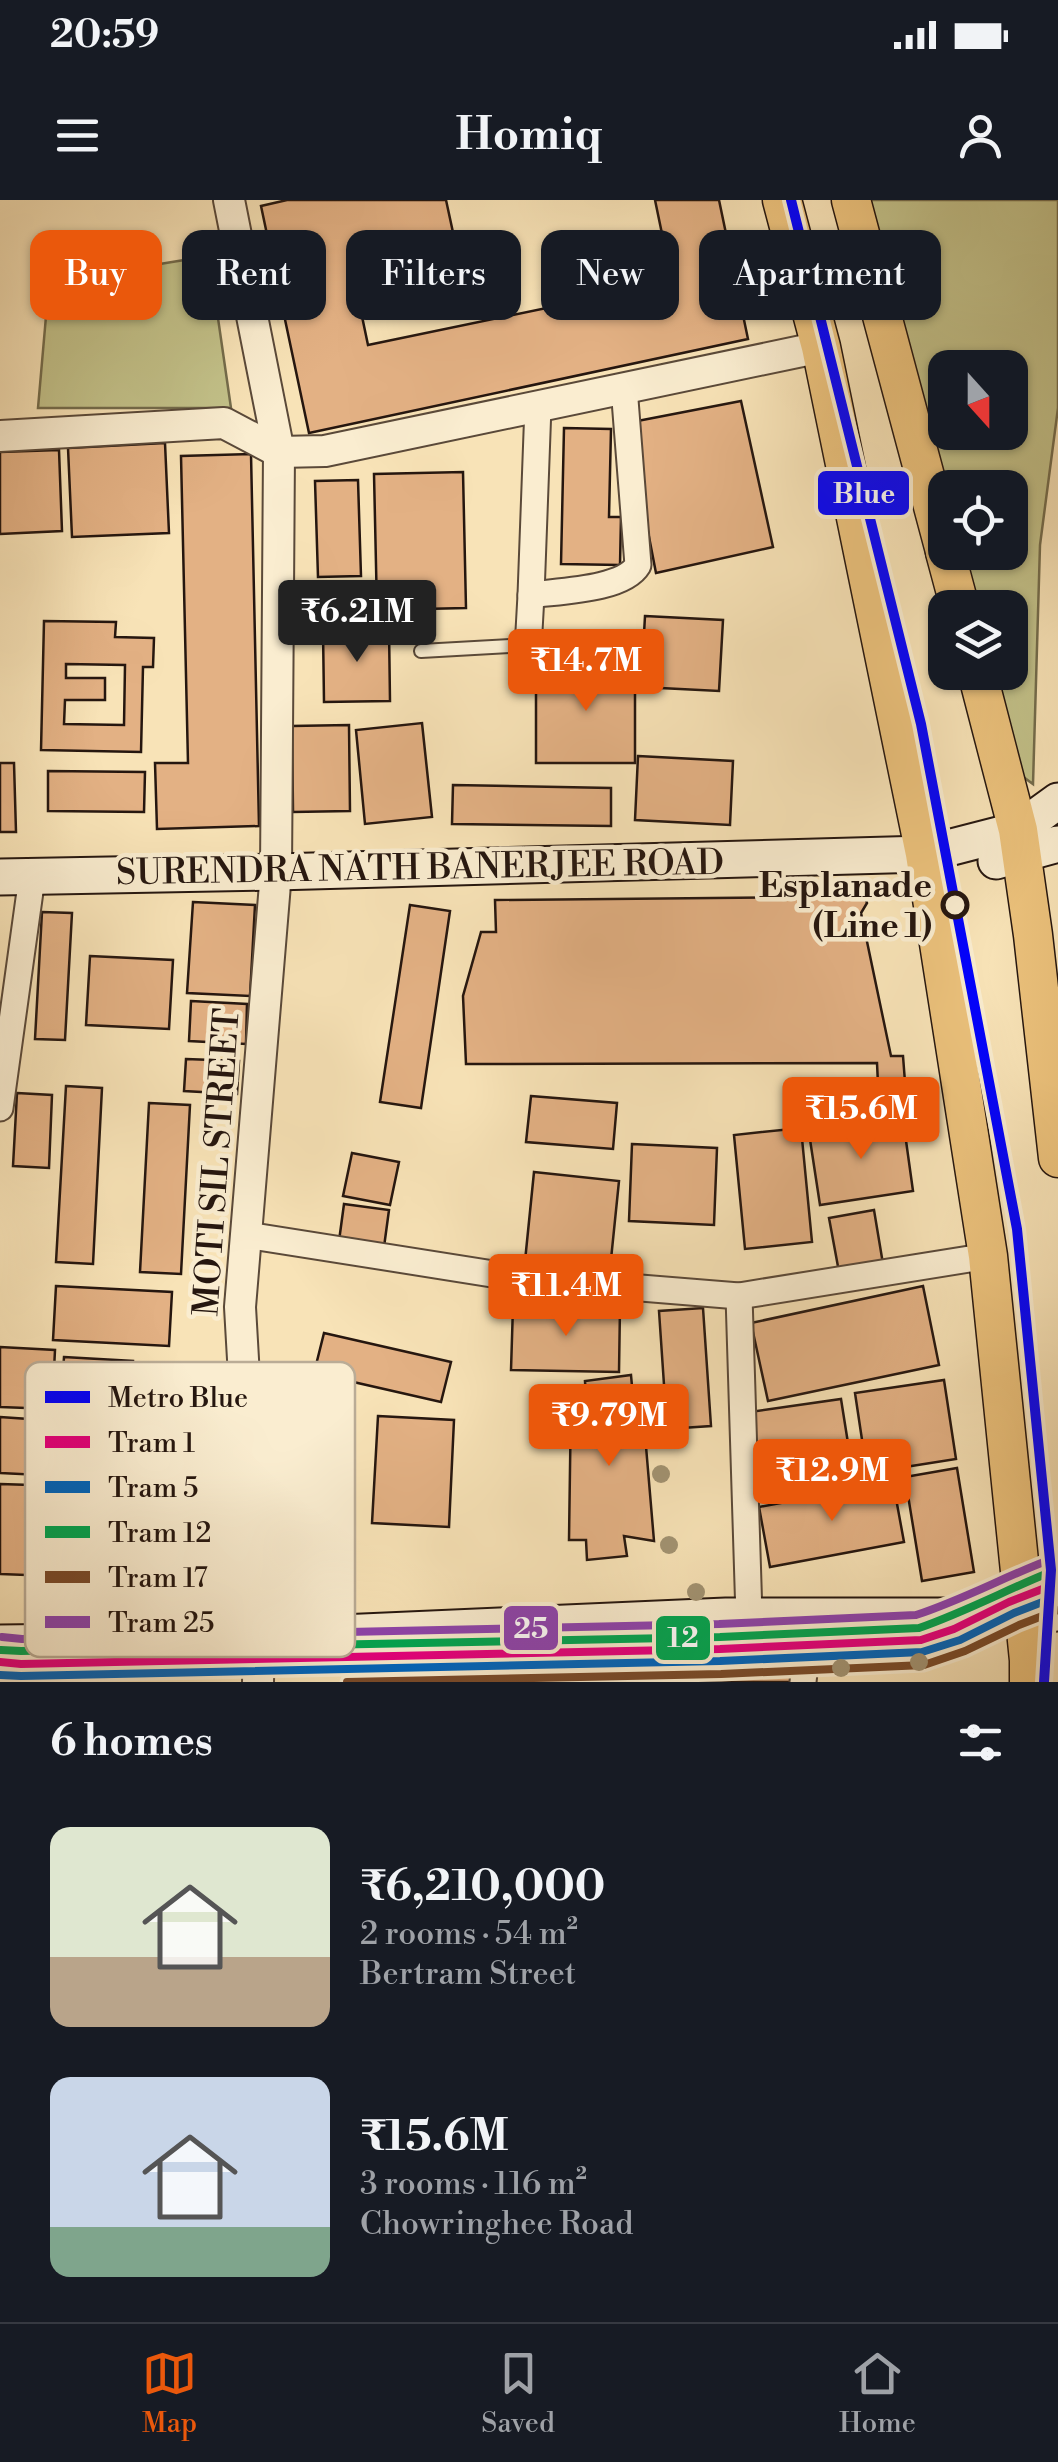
<!DOCTYPE html>
<meta charset="utf-8">
<style>
body{margin:0;font-family:"Libre Bodoni",serif;background:#20242c;color:#f1f3f6;height:100vh;display:flex;flex-direction:column;font-size:38px;white-space:nowrap}
*{box-sizing:border-box;margin:0}
p{font-size:32px;color:#9ea1a6}
.icon{flex:none;width:55px;height:55px;fill:none;stroke:currentColor;stroke-width:2;stroke-linecap:round;stroke-linejoin:round}
.map{position:relative;height:1482px;overflow:hidden}
.side{display:flex;flex-direction:column;background:#171b24;flex:1}
.side>*{flex:none}
.hud{position:absolute;left:30px;top:30px;width:1000px;height:90px;display:flex;gap:20px}
.needle{width:65px;rotate:159deg}
.tools{position:absolute;left:928px;top:150px;display:grid;gap:20px}
.tools a{display:grid;place-items:center;width:100px;height:100px;border-radius:20px;background:#171b24;box-shadow:0 2px 8px #0004;font-size:50px}
.price{position:absolute;translate:-50% -85px;padding:0 22px;border-radius:10px;background:#ea580c;color:#fff;font-size:32px;line-height:65px;filter:drop-shadow(0 2px 5px #0008)}
.price::after{content:'';position:absolute;left:50%;top:60px;width:30px;height:22px;margin-left:-15px;background:inherit;clip-path:polygon(0 0,100% 0,50% 100%)}
.price.selected{background:#222;color:#fff}
ul{padding:0;list-style:none}
li{display:flex;align-items:center;gap:30px;height:250px;padding:0 50px}
li span{display:grid;place-items:center;flex:none;width:280px;height:200px;border-radius:20px;color:#555}
li>.icon{margin-inline-start:auto}
span .icon{width:120px;height:120px;fill:#fffc;stroke-width:1}
li b{font-size:42px}
h2{display:flex;justify-content:space-between;align-items:center;height:120px;padding:0 50px;font-size:42px}
.pill{padding:0 35px;border-radius:20px;background:#171b24;box-shadow:0 2px 8px #0004;font-size:35px;line-height:90px}
.pill.selected{background:#ea580c;color:#fff}
.status{display:flex;justify-content:space-between;align-items:center;height:70px;padding:0 50px;background:#171b24;direction:ltr}
.status svg{height:28px;fill:currentColor}
header{display:flex;justify-content:space-between;align-items:center;height:130px;padding:0 50px;background:#171b24;font-size:45px;font-weight:700}
.tabs{display:flex;justify-content:space-around;align-items:center;height:140px;border-top:2px solid #363941;background:#171b24;font-size:28px;color:#9ea1a6}
.tabs a{display:grid;justify-items:center;gap:5px}
.tabs .selected{color:#ea580c}
.map>svg:first-child{display:block}
</style>
<div class="status"><b>20:59</b><svg viewBox="0 0 49 12"><path d="M0 12V9h3v3zM5 12V6h3v6zM10 12V3h3v9zM15 12V0h3v12zM26 1h20v11H26zM47 4h2v5h-2z"/></svg></div>
<header><svg class="icon" aria-label="menu" viewBox="0 0 24 24"><path d="M4 6h16M4 12h16M4 18h16"/></svg>Homiq<svg class="icon" aria-label="person" viewBox="0 0 24 24"><circle cx="12" cy="8" r="4"/><path d="M4 21q1-7 8-7t8 7"/></svg></header>
<div class="map">
<svg width="1058" height="1482" viewBox="0 0 1058 1482">
<rect width="100%" height="100%" fill="#f8e3b7"/>
<filter id="stains"><feTurbulence type="fractalNoise" baseFrequency=".002" numOctaves="4"/><feColorMatrix values="0 0 0 0 .2 0 0 0 0 .09 0 0 0 0 .02 0 0 0 .5 -.17"/></filter>
<radialGradient id="worn" r=".72"><stop offset=".6" stop-color="#630" stop-opacity="0"/><stop offset="1" stop-color="#630" stop-opacity=".3"/></radialGradient>
<g fill="#c3c28a" stroke="#746c4c" stroke-width="2.5" fill-rule="evenodd">
<path d="M855 0H1058V208L1040 345 1033 584 982 547 964 473 1010 472V408L949 407ZM945 168H1010V232H945ZM945 288H1010V352H945Z"/>
<path d="M209 56 231 208H38L49 82Z"/>
</g>
<g fill="#e3b184" stroke="#25160f" stroke-width="2.5" fill-rule="evenodd">
<path d="M287 0H446L454 37 350 59 368 145 672 82 655 0H719L748 139 309 233 261 6Z"/>
<path d="M741 201 773 347 656 373 627 223Z"/>
<path d="M564 228 611 229 609 317H621L620 365 561 364Z"/>
<path d="M165 243 169 333 72 337 68 248Z"/>
<path d="M59 250 62 331 0 334V252Z"/>
<path d="M251 254 259 626 157 629 155 563H188L181 256Z"/>
<path d="M463 272 466 408 377 410 374 274Z"/>
<path d="M358 280 361 376 318 377 315 281Z"/>
<path d="M645 416 723 420 719 491 641 487Z"/>
<path d="M44 421 116 422 115 437 154 438 153 467H143L141 552 41 550ZM66 464 125 465 124 525 64 524 65 500H105V478H66Z"/>
<path d="M389 428 390 501 324 502 323 430Z"/>
<rect x="536" y="465" width="99" height="98"/>
<path d="M422 523 432 617 365 624 356 530Z"/>
<path d="M349 525 350 611 293 612 292 526Z"/>
<path d="M638 556 733 561 730 625 635 620Z"/>
<path d="M0 563H14L16 632H0Z"/>
<path d="M48 571 145 572 144 612 48 611Z"/>
<path d="M453 585 611 588V626L452 624Z"/>
<path d="M849 687 863 691 867 703 861 713 891 856H903L905 882 878 884 877 863 466 864 463 796 481 732H496L495 700 833 697 839 688Z"/>
<path d="M193 702 255 705 250 796 187 793Z"/>
<path d="M410 705 450 711 421 908 380 902Z"/>
<path d="M42 712 72 713 65 840 35 839Z"/>
<path d="M90 756 173 760 169 829 86 825Z"/>
<path d="M191 801 247 804 246 844 189 841Z"/>
<path d="M186 859 239 861 237 894 184 891Z"/>
<path d="M66 886 102 888 93 1064 56 1062Z"/>
<path d="M17 893 52 895 49 968 13 966Z"/>
<path d="M531 896 617 903 613 949 526 942Z"/>
<path d="M149 903 190 905 181 1074 140 1072Z"/>
<path d="M903 919 913 991 820 1005 809 933Z"/>
<path d="M801 928 812 1042 745 1049 734 935Z"/>
<path d="M632 944 717 948 714 1025 629 1021Z"/>
<path d="M352 953 399 962 390 1005 343 996Z"/>
<path d="M534 972 619 981 609 1079 524 1071Z"/>
<path d="M344 1004 389 1010 384 1047 339 1041Z"/>
<path d="M874 1010 883 1064 839 1072 829 1018Z"/>
<path d="M56 1086 172 1092 169 1146 53 1140Z"/>
<path d="M923 1086 939 1165 768 1201 751 1123Z"/>
<path d="M513 1106 620 1107 619 1172 511 1170Z"/>
<path d="M703 1108 711 1226 667 1229 659 1111Z"/>
<path d="M324 1133 451 1162 441 1202 314 1173Z"/>
<path d="M0 1147 55 1150 52 1209 0 1207Z"/>
<path d="M64 1157 133 1161 130 1221 60 1217Z"/>
<path d="M631 1175 633 1197 642 1199 654 1341 624 1336 627 1356 587 1360 586 1340H569L571 1199 586 1197 585 1181Z"/>
<path d="M944 1180 956 1259 867 1273 855 1193Z"/>
<path d="M841 1199 854 1281 762 1295 750 1212Z"/>
<path d="M378 1216 454 1220 449 1327 372 1323Z"/>
<path d="M0 1217 43 1220 40 1275 0 1273Z"/>
<path d="M957 1268 974 1372 922 1381 905 1277Z"/>
<path d="M893 1282 904 1342 770 1367 759 1307Z"/>
<path d="M0 1284 31 1285 26 1375 0 1374Z"/>
<path d="M495 1464 548 1467 547 1482H494Z"/>
<path d="M790 1464 791 1482H678V1468Z"/>
<path d="M559 1467 592 1469 591 1482H558Z"/>
<rect x="599" y="1467" width="61" height="15"/>
<rect x="362" y="1473" width="37" height="9"/>
<path d="M469 1477V1482H408L407 1479Z"/>
</g>
<g fill="none" stroke-linecap="round" stroke-linejoin="round">
<g stroke="#5a4939" stroke-width="16">
<path id="service" d="M421 451 528 445"/>
</g>
<g stroke="#5a4939" stroke-width="29">
<g id="minor">
<path d="M538 206 531 395C559 391 623 390 638 365L624 187"/>
<path d="M527 467 531 395"/>
<path d="M0 908 32 677"/>
<path d="M246 1035 518 1078 739 1096 988 1056"/>
<path d="M739 1096 749 1416"/>
<path d="M7 1482 15 1443"/>
<path d="M803 1482 810 1417"/>
</g>
</g>
<g stroke="#5a4939" stroke-width="34">
<g id="tertiary">
<path d="M229 0 279 252 276 672 240 1107 259 1437 258 1482"/>
<path d="M0 236 224 223 279 252 325 251 821 147"/>
</g>
</g>
<g stroke="#25160f" stroke-width="39">
<g id="secondary">
<path d="M996 661 1058 644"/>
<path d="M0 677 276 672 925 654 1018 630 1058 601"/>
<path d="M0 1443 160 1441 726 1416H1024L1058 1413"/>
</g>
</g>
<g stroke="#25160f" stroke-width="41">
<g id="primary">
<path d="M782 0 821 147 925 654 988 1056 1029 1460V1482"/>
<path d="M851 0 945 351"/>
<path d="M945 352 960 408"/>
<path d="M977 472 1018 630 1033 735 1058 958"/>
</g>
</g>
<use href="#service" stroke="#faedd0" stroke-width="12"/>
<use href="#minor" stroke="#faedd0" stroke-width="25"/>
<use href="#tertiary" stroke="#faedd0" stroke-width="30"/>
<use href="#secondary" stroke="#faedd0" stroke-width="35"/>
<use href="#primary" stroke="#ecc27c" stroke-width="38"/>
<g stroke="#faedd0" stroke-width="15">
<path id="tram-1" d="M0 1462 21 1464 720 1449 921 1440 954 1429 1009 1402 1058 1383"/>
</g>
<g stroke="#faedd0" stroke-width="15">
<path id="tram-2" d="M0 1475 21 1476 720 1461 922 1452 960 1440 1014 1413 1058 1396"/>
</g>
<g stroke="#faedd0" stroke-width="15">
<path id="tram-3" d="M1 1450 21 1451 720 1437 919 1428C965 1412 1008 1389 1053 1371"/>
</g>
<g stroke="#faedd0" stroke-width="15">
<path id="tram-4" d="M347 1482 721 1474 924 1465 965 1451 1019 1425 1058 1410"/>
</g>
<g stroke="#faedd0" stroke-width="15">
<path id="tram-5" d="M2 1437 22 1439 719 1424 916 1415C962 1400 1004 1377 1049 1360"/>
</g>
<use href="#tram-1" stroke="#e5007d" stroke-width="8"/>
<use href="#tram-2" stroke="#0065bd" stroke-width="8"/>
<use href="#tram-3" stroke="#00a651" stroke-width="8"/>
<use href="#tram-4" stroke="#7a4b2a" stroke-width="8"/>
<use href="#tram-5" stroke="#8e44ad" stroke-width="8"/>
<g stroke="#faedd0" stroke-width="18">
<path id="metro-1" d="M791 0 921 524 1017 1029 1051 1370 1044 1482"/>
</g>
<use href="#metro-1" stroke="#00f" stroke-width="10"/>
</g>
<g fill="#a29372">
<circle cx="661" cy="1274" r="9"/>
<circle cx="669" cy="1345" r="9"/>
<circle cx="696" cy="1392" r="9"/>
<circle cx="919" cy="1462" r="9"/>
<circle cx="841" cy="1468" r="9"/>
</g>
<circle fill="#faedd0" stroke="#25160f" stroke-width="5" cx="955" cy="705" r="12"/>
<g text-anchor="middle" stroke-width="9" stroke-linejoin="round" paint-order="stroke">
<g font-size="35" fill="#25160f" stroke="#faedd0">
<text transform="translate(420 667) rotate(-1)" y="12">SURENDRA NATH BANERJEE ROAD</text>
<text transform="translate(216 962) rotate(-86)" y="12">MOTI SIL STREET</text>
</g>
<g font-size="35" font-weight="bold" fill="#25160f" stroke="#faedd0" text-anchor="end">
<text x="932" y="697">Esplanade<tspan x="932" dy="40">(Line 1)</tspan></text>
</g>
</g>
<rect x="25" y="1162" width="330" height="295" rx="15" fill="#faedd0" stroke="#baac96" stroke-width="2.5"/>
<rect x="45" y="1191" width="45" height="12" fill="#00f"/>
<rect x="45" y="1236" width="45" height="12" fill="#e5007d"/>
<rect x="45" y="1281" width="45" height="12" fill="#0065bd"/>
<rect x="45" y="1326" width="45" height="12" fill="#00a651"/>
<rect x="45" y="1371" width="45" height="12" fill="#7a4b2a"/>
<rect x="45" y="1416" width="45" height="12" fill="#8e44ad"/>
<g font-size="28" fill="#25160f">
<text x="108" y="1207">Metro Blue</text>
<text x="108" y="1252">Tram 1</text>
<text x="108" y="1297">Tram 5</text>
<text x="108" y="1342">Tram 12</text>
<text x="108" y="1387">Tram 17</text>
<text x="108" y="1432">Tram 25</text>
</g>
<g stroke="#faedd0" stroke-width="4">
<rect x="816" y="269" width="95" height="48" rx="10" fill="#00f"/>
<rect x="502" y="1404" width="58" height="48" rx="10" fill="#8e44ad"/>
<rect x="654" y="1414" width="58" height="48" rx="10" fill="#00a651"/>
</g>
<g font-size="28" text-anchor="middle" font-weight="bold" fill="#fff">
<text x="864" y="303">Blue</text>
<text x="531" y="1438">25</text>
<text x="683" y="1447">12</text>
</g>
<rect width="100%" height="100%" filter="url(#stains)"/>
<rect width="100%" height="100%" fill="url(#worn)"/>
</svg>
<div class="tools">
<a><svg class="needle" viewBox="-14 -14 28 28"><path d="M0-13l5 13h-10z" fill="#e53935"/><path d="M0 13l5-13h-10z" fill="#9ea1a6"/></svg></a>
<a><svg class="icon" aria-label="locate" viewBox="0 0 24 24"><circle cx="12" cy="12" r="6"/><path d="M12 2v4M12 18v4M2 12h4M18 12h4"/></svg></a>
<a><svg class="icon" aria-label="layers" viewBox="0 0 24 24"><path d="M12 4l9 5-9 5-9-5zM3 14l9 5 9-5"/></svg></a>
</div>
<b class="price selected" style="left:357px;top:465px">₹6.21M</b>
<b class="price" style="left:586px;top:514px">₹14.7M</b>
<b class="price" style="left:861px;top:962px">₹15.6M</b>
<b class="price" style="left:566px;top:1139px">₹11.4M</b>
<b class="price" style="left:609px;top:1269px">₹9.79M</b>
<b class="price" style="left:832px;top:1324px">₹12.9M</b>
<div class="hud">
<a class="pill selected">Buy</a>
<a class="pill">Rent</a>
<a class="pill">Filters</a>
<a class="pill">New</a>
<a class="pill">Apartment</a>
</div>
</div>
<section class="side">
<h2>6 homes<svg class="icon" aria-label="filters" viewBox="0 0 24 24"><path d="M4 7h16M4 17h16"/><circle cx="9" cy="7" r="2"/><circle cx="15" cy="17" r="2"/></svg></h2>
<ul>
<li><span style="background:linear-gradient(#dfe7d0 65%,#b9a48a 0)"><svg class="icon" aria-label="home" viewBox="0 0 24 24"><path d="M3 11l9-7 9 7M6 9v11h12V9"/></svg></span><div><b>₹6,210,000</b><p>2 rooms · 54 m²</p><p>Bertram Street</p></div></li>
<li><span style="background:linear-gradient(#c9d6e8 75%,#7fa58c 0)"><svg class="icon" aria-label="home" viewBox="0 0 24 24"><path d="M3 11l9-7 9 7M6 9v11h12V9"/></svg></span><div><b>₹15.6M</b><p>3 rooms · 116 m²</p><p>Chowringhee Road</p></div></li>
</ul>
</section>
<nav class="tabs">
<a class="selected"><svg class="icon" aria-label="map" viewBox="0 0 24 24"><path d="M3 6l6-2 6 2 6-2v14l-6 2-6-2-6 2zM9 4v14M15 6v14"/></svg>Map</a>
<a><svg class="icon" aria-label="saved" viewBox="0 0 24 24"><path d="M7 4h10v16l-5-4-5 4z"/></svg>Saved</a>
<a><svg class="icon" aria-label="home" viewBox="0 0 24 24"><path d="M3 11l9-7 9 7M6 9v11h12V9"/></svg>Home</a>
</nav>
